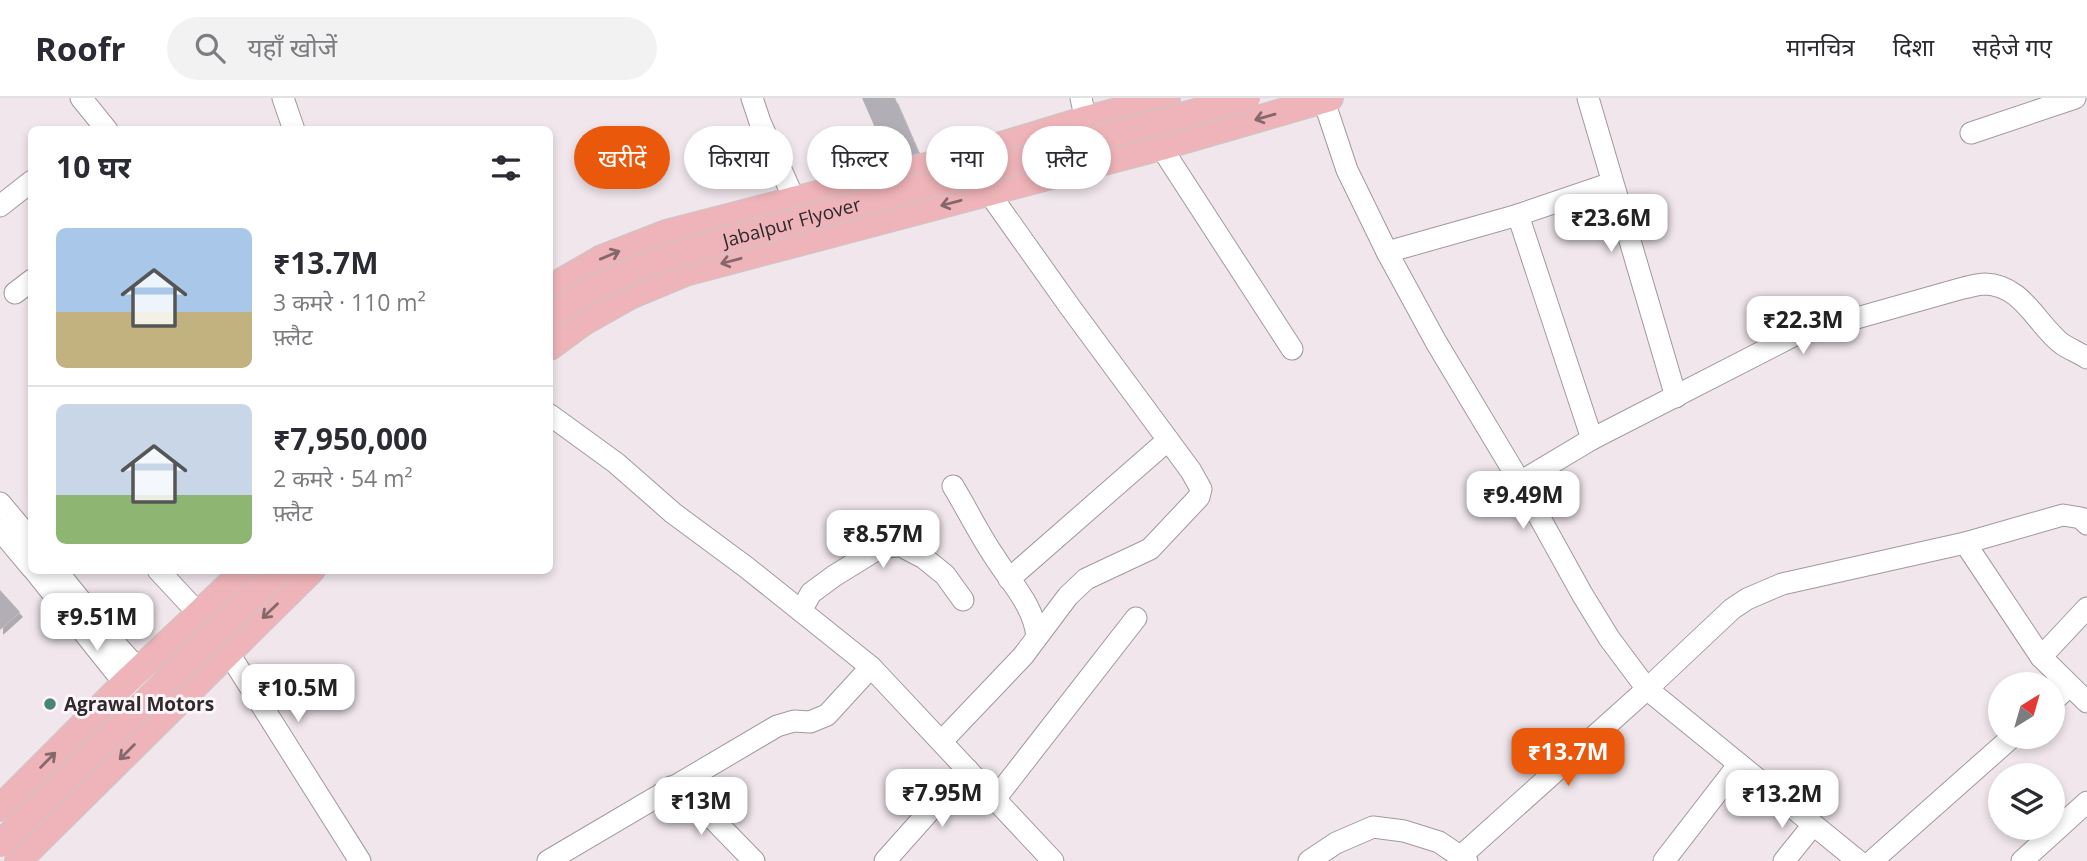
<!DOCTYPE html>
<html lang="hi">
<meta charset="utf-8">
<style>
body{margin:0;font-family:"Open Sans","Noto Sans Devanagari",sans-serif;background:#f2f2f3;color:#2b2b33;height:100vh;display:flex;flex-direction:column;font-size:26px;white-space:nowrap}
*{box-sizing:border-box;margin:0}
p{font-size:23px;color:#7c7c81}
.icon{flex:none;width:38px;height:38px;fill:none;stroke:currentColor;stroke-width:2;stroke-linecap:round;stroke-linejoin:round}
.map{position:relative;flex:1;overflow:hidden}
.drawer{position:absolute;left:28px;top:28px;width:525px;height:448px;display:flex;flex-direction:column;background:#fff;border-radius:10px;box-shadow:0 4px 10px #0003}
.drawer>*{flex:none}
.guide{position:absolute;left:574px;top:28px;width:665px;height:63px;display:flex;gap:14px}
.needle{width:46px;rotate:37deg}
.controls{position:absolute;left:1988px;top:574px;display:grid;gap:14px}
.controls a{display:grid;place-items:center;width:77px;height:77px;border-radius:50%;background:#fff;box-shadow:0 4px 10px #0003;font-size:35px}
.price{position:absolute;translate:-50% -60px;padding:0 16px;border-radius:14px;background:#fff;color:#222;font-size:23px;line-height:46px;filter:drop-shadow(0 2px 4px #0008)}
.price::after{content:'';position:absolute;left:50%;top:42px;width:21px;height:16px;margin-left:-10px;background:inherit;clip-path:polygon(0 0,100% 0,50% 100%)}
.price.selected{background:#ea580c;color:#fff}
ul{padding:0;list-style:none}
li{display:flex;align-items:center;gap:21px;height:175px;padding:0 28px}
li+li{border-top:2px solid #e1e1e2}
li span{display:grid;place-items:center;flex:none;width:196px;height:140px;border-radius:10px;color:#555}
li>.icon{margin-inline-start:auto}
span .icon{width:84px;height:84px;fill:#fffc;stroke-width:1}
li b{font-size:30px}
h2{display:flex;justify-content:space-between;align-items:center;height:84px;padding:0 28px;font-size:30px}
.chip{padding:0 24px;border-radius:32px;background:#fff;box-shadow:0 4px 10px #0003;font-size:24px;line-height:63px}
.chip.selected{background:#ea580c;color:#fff}
header{display:flex;align-items:center;gap:42px;box-sizing:border-box;height:98px;padding:0 35px;background:#fff;border-bottom:2px solid #e1e1e2}
header strong{font-size:33px}
nav{display:flex;gap:38px;margin-inline-start:auto;font-size:24px}
.search{width:490px;height:63px;background:#f2f2f3;display:flex;align-items:center;gap:18px;box-sizing:border-box;padding:0 24px;border-radius:38px;color:#7c7c81;font-size:26px}
.map>svg:first-child{display:block}
</style>
<header>
<strong>Roofr</strong>
<div class="search"><svg class="icon" aria-label="search" viewBox="0 0 24 24"><circle cx="10" cy="10" r="6"/><path d="M15 15l6 6"/></svg>यहाँ खोजें</div>
<nav><a>मानचित्र</a><a>दिशा</a><a>सहेजे गए</a></nav>
</header>
<div class="map">
<svg width="2087" height="763" viewBox="0 0 2087 763">
<defs>
<filter id="shadow"><feDropShadow dx="3" dy="5" stdDeviation="0" flood-color="#0004"/></filter>
</defs>
<rect width="100%" height="100%" fill="#f0e6ec"/>
<g fill="#b2aeb6" filter="url(#shadow)">
<path d="M862 0H895L919 55 890 64Z"/>
<path d="M0 492 20 514 0 532Z"/>
</g>
<g fill="none" stroke-linecap="round" stroke-linejoin="round">
<g stroke="#a2989e" stroke-width="23">
<g id="minor">
<path d="M81 0 107 32"/>
<path d="M283 0 294 32"/>
<path d="M752 0 760 24 794 101"/>
<path d="M1081 0 1089 36"/>
<path d="M1323 0 1347 72 1387 154 1436 244 1520 384 1582 496 1609 540 1647 591 1858 763"/>
<path d="M1588 0 1676 299"/>
<path d="M1971 35 2075 0"/>
<path d="M1161 49 1292 251"/>
<path d="M0 108 32 83"/>
<path d="M1518 117 1592 341"/>
<path d="M1387 154 1518 117 1612 85"/>
<path d="M15 195 32 182"/>
<path d="M550 317 616 365 673 415 746 469 871 569 1053 763"/>
<path d="M1520 384 1592 341 1793 238 1963 190C1969 189 1978 186 1985 186 2023 187 2036 226 2062 246 2070 251 2079 255 2087 260"/>
<path d="M953 388C967 411 979 436 994 458 1010 484 1034 507 1037 539"/>
<path d="M0 405 32 443"/>
<path d="M0 432 32 470"/>
<path d="M1965 445 2041 559 2087 604"/>
<path d="M34 472 133 596"/>
<path d="M56 472 120 551 168 604"/>
<path d="M158 472 199 516 228 554 360 763"/>
<path d="M1009 481 1168 342"/>
<path d="M801 513 811 495 834 478 881 449 901 448 924 460 945 477 963 502"/>
<path d="M2041 559 2087 510"/>
<path d="M2053 603 2069 588"/>
<path d="M942 643 1023 558 1068 498 1086 481 1150 451 1199 399 1201 391 1191 373 1070 209 989 95"/>
<path d="M671 689 713 721 754 763"/>
<path d="M995 701 1136 520"/>
<path d="M1461 758 1647 591 1732 511 1747 501 1782 486 1965 445 2063 417 2081 420 2087 426"/>
<path d="M548 763 777 628 794 623 810 624 827 617 871 569"/>
<path d="M885 763 967 671"/>
<path d="M1309 763 1336 745 1373 729 1404 733 1439 744 1467 763"/>
<path d="M1664 763 1739 666"/>
<path d="M1784 763 1813 727"/>
<path d="M1872 763 2012 639"/>
<path d="M2022 763 2087 704"/>
</g>
</g>
<g stroke="#c8c8c8" stroke-width="28">
<g id="major">
<path d="M550 190 602 160 666 135 972 56 1087 21 1167 0"/>
<path d="M550 249 584 224 630 198 685 175 1161 49 1330 0"/>
<path d="M0 710 124 586 245 472"/>
<path d="M18 763 312 472"/>
</g>
</g>
<use href="#minor" stroke="#fff" stroke-width="21"/>
<use href="#major" stroke="#efb4b9" stroke-width="26"/>
<g stroke="#c8c8c8" stroke-width="28" stroke-linecap="butt">
<g id="major-bridge">
<path id="s1" d="M550 218 594 190 650 165 708 147 1247 0"/>
<path d="M0 746 280 472"/>
</g>
</g>
<use href="#major-bridge" stroke="#efb4b9" stroke-width="26"/>
</g>
<defs><path id="oneway-shaft" d="M-6 0H5M1.5-3L5.5 0L1.5 3" fill="none" stroke-width="1.6" stroke-linecap="round" stroke-linejoin="round" transform="scale(1.75)"/></defs>
<g stroke="#84686b">
<use href="#oneway-shaft" transform="translate(1265 19) rotate(164)"/>
<use href="#oneway-shaft" transform="translate(951 105) rotate(165)"/>
<use href="#oneway-shaft" transform="translate(610 157) rotate(-23)"/>
<use href="#oneway-shaft" transform="translate(731 163) rotate(165)"/>
<use href="#oneway-shaft" transform="translate(270 513) rotate(136)"/>
<use href="#oneway-shaft" transform="translate(127 654) rotate(135)"/>
<use href="#oneway-shaft" transform="translate(48 662) rotate(-45)"/>
</g>
<circle fill="#458677" stroke="#fef4f9" stroke-width="2.5" cx="50" cy="606" r="7"/>
<g text-anchor="middle" stroke-width="6" stroke-linejoin="round" paint-order="stroke">
<g font-size="19" fill="#2d2a2c" stroke="#fef4f9">
<text dy="7" stroke="none"><textPath href="#s1" startOffset="261">Jabalpur Flyover</textPath></text>
</g>
<g font-size="19" font-weight="bold" fill="#2d2a2c" stroke="#fef4f9" text-anchor="start">
<text x="64" y="613">Agrawal Motors</text>
</g>
</g>
</svg>
<div class="controls">
<a><svg class="needle" viewBox="-14 -14 28 28"><path d="M0-13l5 13h-10z" fill="#e53935"/><path d="M0 13l5-13h-10z" fill="#7c7c81"/></svg></a>
<a><svg class="icon" aria-label="layers" viewBox="0 0 24 24"><path d="M12 4l9 5-9 5-9-5zM3 14l9 5 9-5"/></svg></a>
</div>
<b class="price" style="left:1611px;top:156px">₹23.6M</b>
<b class="price" style="left:1803px;top:258px">₹22.3M</b>
<b class="price" style="left:1523px;top:433px">₹9.49M</b>
<b class="price" style="left:883px;top:472px">₹8.57M</b>
<b class="price" style="left:97px;top:555px">₹9.51M</b>
<b class="price" style="left:298px;top:626px">₹10.5M</b>
<b class="price selected" style="left:1568px;top:690px">₹13.7M</b>
<b class="price" style="left:942px;top:731px">₹7.95M</b>
<b class="price" style="left:1782px;top:732px">₹13.2M</b>
<b class="price" style="left:701px;top:739px">₹13M</b>
<div class="guide">
<a class="chip selected">खरीदें</a>
<a class="chip">किराया</a>
<a class="chip">फ़िल्टर</a>
<a class="chip">नया</a>
<a class="chip">फ़्लैट</a>
</div>
<section class="drawer">
<h2>10 घर<svg class="icon" aria-label="filters" viewBox="0 0 24 24"><path d="M4 7h16M4 17h16"/><circle cx="9" cy="7" r="2"/><circle cx="15" cy="17" r="2"/></svg></h2>
<ul>
<li><span style="background:linear-gradient(#a9c7e8 60%,#c2b280 0)"><svg class="icon" aria-label="home" viewBox="0 0 24 24"><path d="M3 11l9-7 9 7M6 9v11h12V9"/></svg></span><div><b>₹13.7M</b><p>3 कमरे · 110 m²</p><p>फ़्लैट</p></div></li>
<li><span style="background:linear-gradient(#c9d6e8 65%,#8fb573 0)"><svg class="icon" aria-label="home" viewBox="0 0 24 24"><path d="M3 11l9-7 9 7M6 9v11h12V9"/></svg></span><div><b>₹7,950,000</b><p>2 कमरे · 54 m²</p><p>फ़्लैट</p></div></li>
</ul>
</section>
</div>
